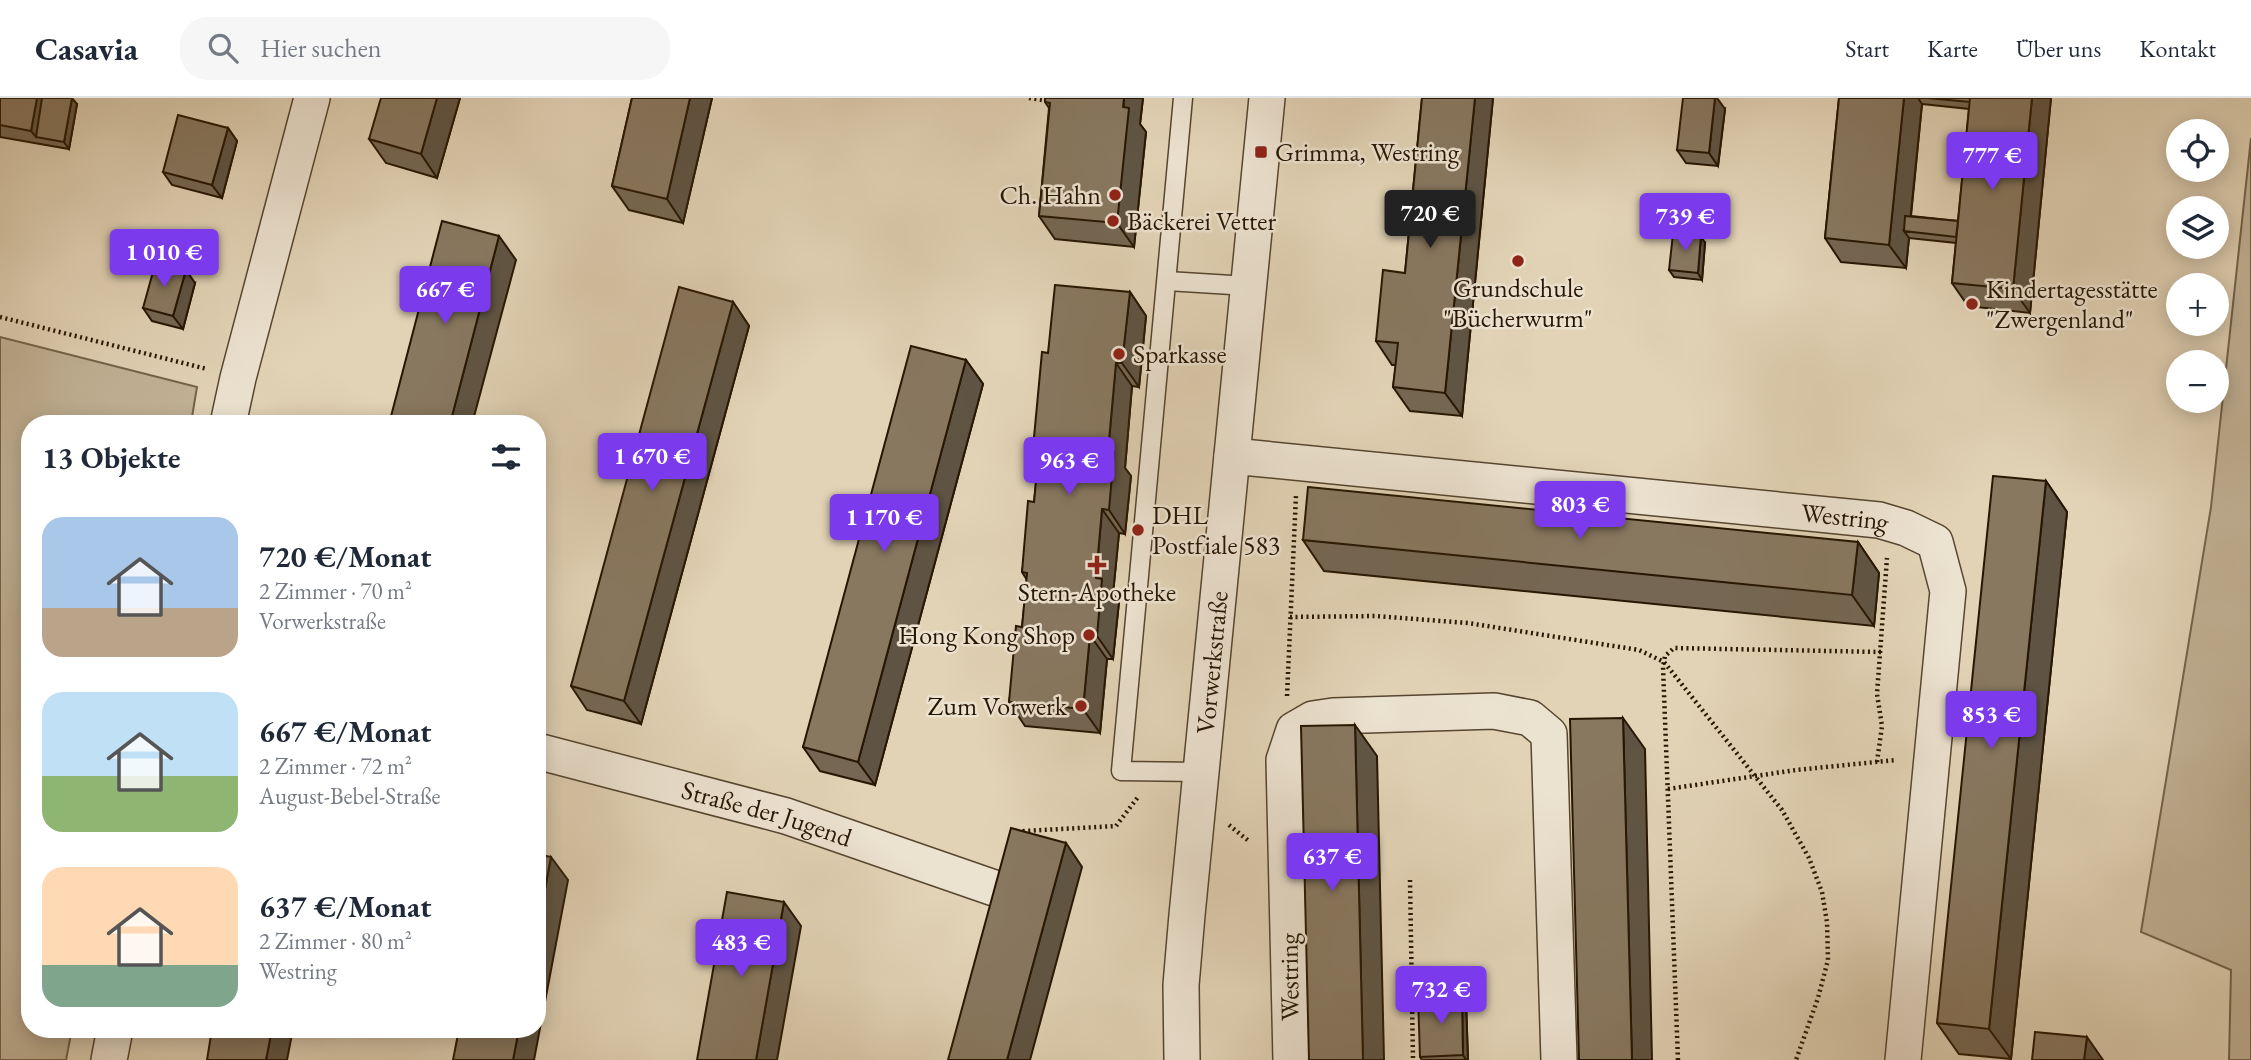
<!DOCTYPE html>
<html lang="de">
<meta charset="utf-8">
<style>
body{margin:0;font-family:"EB Garamond",serif;background:#f6f6f7;color:#1f2937;height:100vh;display:flex;flex-direction:column;font-size:26px;white-space:nowrap}
*{box-sizing:border-box;margin:0}
p{font-size:23px;color:#747a83}
.icon{flex:none;width:38px;height:38px;fill:none;stroke:currentColor;stroke-width:2;stroke-linecap:round;stroke-linejoin:round}
.map{position:relative;flex:1;overflow:hidden}
.details{position:absolute;left:21px;top:317px;width:525px;height:623px;display:flex;flex-direction:column;background:#fff;border-radius:28px;box-shadow:0 4px 18px #0003}
.details>*{flex:none}
.fabs{position:absolute;left:2166px;top:21px;display:grid;gap:14px}
.fabs a{display:grid;place-items:center;width:63px;height:63px;border-radius:50%;background:#fff;box-shadow:0 4px 18px #0003;font-size:35px}
.price{position:absolute;translate:-50% -60px;padding:0 16px;border-radius:7px;background:#7c3aed;color:#fff;font-size:23px;line-height:46px;filter:drop-shadow(0 2px 4px #0008)}
.price::after{content:'';position:absolute;left:50%;top:42px;width:21px;height:16px;margin-left:-10px;background:inherit;clip-path:polygon(0 0,100% 0,50% 100%)}
.price.on{background:#222;color:#fff}
ul{padding:0;list-style:none}
li{display:flex;align-items:center;gap:21px;height:175px;padding:0 21px}
li span{display:grid;place-items:center;flex:none;width:196px;height:140px;border-radius:21px;color:#555}
li>.icon{margin-inline-start:auto}
span .icon{width:84px;height:84px;fill:#fffc;stroke-width:1}
li b{font-size:30px}
h2{display:flex;justify-content:space-between;align-items:center;height:84px;padding:0 21px;font-size:30px}
header{display:flex;align-items:center;gap:42px;box-sizing:border-box;height:98px;padding:0 35px;background:#fff;border-bottom:2px solid #e0e1e3}
header strong{font-size:33px}
nav{display:flex;gap:38px;margin-inline-start:auto;font-size:24px}
.search{width:490px;height:63px;background:#f6f6f7;display:flex;align-items:center;gap:18px;box-sizing:border-box;padding:0 24px;border-radius:28px;color:#747a83;font-size:26px}
.map>svg:first-child{display:block}
</style>
<header>
<strong>Casavia</strong>
<div class="search"><svg class="icon" aria-label="search" viewBox="0 0 24 24"><circle cx="10" cy="10" r="6"/><path d="M15 15l6 6"/></svg>Hier suchen</div>
<nav><a>Start</a><a>Karte</a><a>Über uns</a><a>Kontakt</a></nav>
</header>
<div class="map">
<svg width="2251" height="962" viewBox="0 0 2251 962">
<rect width="100%" height="100%" fill="#e2d3b6"/>
<filter id="stains"><feTurbulence type="fractalNoise" baseFrequency=".00286" numOctaves="4"/><feColorMatrix values="0 0 0 0 .2 0 0 0 0 .09 0 0 0 0 .02 0 0 0 .5 -.17"/></filter>
<radialGradient id="worn" r=".72"><stop offset=".6" stop-color="#630" stop-opacity="0"/><stop offset="1" stop-color="#630" stop-opacity=".3"/></radialGradient>
<g fill="#c2b397" stroke="#74644c" stroke-width="2">
<path d="M2251 40V962H2229L2231 872 2141 834 2211 409Z"/>
<path d="M0 239 197 289 191 325 30 326V931H72L66 962H0Z"/>
</g>
<g fill="none" stroke-linecap="round" stroke-linejoin="round">
<g stroke="#56452f" stroke-width="21">
<g id="lane">
<path d="M1183 0 1121 673 1201 674"/>
<path d="M1167 183 1248 188"/>
</g>
</g>
<g stroke="#56452f" stroke-width="38">
<g id="street">
<path d="M228 326 238 280 312 0"/>
<path id="s1" d="M1232 358 1879 422 1906 430 1935 444 1948 493 1903 962"/>
<path id="s2" d="M537 653 786 718 994 790"/>
<path d="M109 962 115 931"/>
<path id="s3" d="M1182 962 1181 887 1187 817 1267 0"/>
<path d="M1291 962 1284 662 1294 632 1313 621 1333 618 1494 613 1530 620 1549 636 1559 962"/>
</g>
</g>
<g stroke="#271602" stroke-width="4.5" stroke-dasharray="2 3.5" stroke-linecap="butt">
<path d="M1029 0 1049 3"/>
<path d="M0 219 207 271"/>
<path d="M1290 519 1375 518 1468 525 1639 552 1664 564 1782 712 1809 760 1822 794 1827 824 1828 862 1818 900 1796 962"/>
<path d="M1287 598 1296 397"/>
<path d="M1877 664 1882 628 1877 596 1887 460"/>
<path d="M1668 691 1796 672 1896 662"/>
<path d="M1229 727 1250 744"/>
<path d="M1021 739 1024 733 1116 728 1138 699"/>
<path d="M1410 782 1413 962"/>
<path d="M1678 962 1663 569 1665 558 1674 550 1881 554"/>
</g>
<use href="#lane" stroke="#ece2d0" stroke-width="18"/>
<use href="#street" stroke="#ece2d0" stroke-width="35"/>
</g>
<g fill="#756753" stroke="#271602" stroke-width="2" fill-rule="evenodd">
<path d="M0 0 77 6 69 51 0 39Z"/>
<path d="M460 0 437 80 386 65 369 41Z"/>
<path d="M632 0H712L683 125 629 112 612 88Z"/>
<path d="M1045 0H1143L1140 26 1146 34 1134 149 1055 141 1039 118 1049 10 1045 4Z"/>
<path d="M1422 0H1493L1462 318 1410 313 1393 289 1396 267H1392L1376 243 1405 175Z"/>
<path d="M1839 0H2051L2030 215 1968 208 1952 185 1956 145 1909 140 1906 170 1841 164 1825 140ZM1922 6 1969 11 1958 123 1911 118Z"/>
<path d="M1725 11 1718 68 1686 65 1677 52Z"/>
<path d="M228 30 237 43 222 100 172 87 163 74Z"/>
<path d="M1705 145 1702 182 1674 179 1669 172Z"/>
<path d="M195 185 183 231 152 223 143 210Z"/>
<path d="M1130 194 1146 218 1139 289 1132 288 1125 370 1131 378 1125 436 1119 435 1113 496 1119 504 1113 561H1107L1100 635 1025 628 1009 604 1022 529 1027 482 1022 474 1034 404 1039 358 1033 350 1048 255Z"/>
<path d="M733 204 749 228 641 626 587 612 571 588Z"/>
<path d="M966 262 983 286 875 687 820 673 803 649Z"/>
<path d="M2046 383 2067 414 2011 961 1959 956 1937 925Z"/>
<path d="M1303 442 1858 444 1879 475 1874 528 1324 473Z"/>
<path d="M1462 897 1466 903 1468 962H1422L1420 959Z"/>
</g>
<g fill="#5f5443" stroke="#271602" stroke-width="2">
<path d="M37 0H47L36 39 31 33Z"/>
<path d="M72 0 77 6 69 51 64 44Z"/>
<path d="M437 0H460L437 80 421 56Z"/>
<path d="M690 0H712L683 125 667 101Z"/>
<path d="M1124 0H1143L1140 26 1146 34 1134 149 1117 125Z"/>
<path d="M1475 0H1493L1462 318 1445 295Z"/>
<path d="M1715 0H1717L1725 11 1718 68 1709 55Z"/>
<path d="M1904 0H1918L1922 6 1909 134 1904 133 1909 140 1906 170 1889 147Z"/>
<path d="M2032 0H2051L2030 215 2013 191Z"/>
<path d="M228 30 237 43 222 100 212 87Z"/>
<path d="M499 138 516 162 472 326H450Z"/>
<path d="M1701 138 1705 145 1702 182 1698 175Z"/>
<path d="M186 172 195 185 183 231 173 218Z"/>
<path d="M1130 194 1146 218 1139 289 1122 265Z"/>
<path d="M733 204 749 228 641 626 624 603Z"/>
<path d="M966 262 983 286 875 687 858 664Z"/>
<path d="M1116 265 1132 288 1125 370 1131 378 1125 436 1109 412 1108 354Z"/>
<path d="M2046 383 2067 414 2011 961 1989 931Z"/>
<path d="M1102 411 1119 435 1113 496 1119 504 1113 561 1097 538 1096 480Z"/>
<path d="M1858 444 1879 475 1874 528 1852 497Z"/>
<path d="M1090 537 1107 561 1100 635 1083 611Z"/>
<path d="M1623 620 1645 651 1652 962H1632Z"/>
<path d="M1355 627 1377 658 1384 962H1363Z"/>
<path d="M1066 745 1082 769 1030 962H1007Z"/>
<path d="M551 759 568 782 534 962H513L519 931H537V834Z"/>
<path d="M784 804 801 828 777 962H756Z"/>
<path d="M1462 897 1466 903 1468 962H1466L1463 957Z"/>
<path d="M272 931H293L287 962H266Z"/>
<path d="M2087 939 2103 962H2084Z"/>
</g>
<g fill="#887860" stroke="#271602" stroke-width="2">
<path d="M0 0H37L31 33 0 27Z"/>
<path d="M42 0H72L64 44 36 39Z"/>
<path d="M381 0H437L421 56 369 41Z"/>
<path d="M632 0H690L667 101 612 88Z"/>
<path d="M1045 0H1124L1123 9 1129 10 1117 125 1039 118 1050 5 1045 4Z"/>
<path d="M1422 0H1475L1445 295 1393 289 1398 245 1376 243 1383 172 1405 175Z"/>
<path d="M1683 0H1715L1709 55 1677 52Z"/>
<path d="M1839 0H1904L1889 147 1825 140Z"/>
<path d="M1927 0H1970V4Z"/>
<path d="M1970 0H2032L2013 191 1952 185Z"/>
<path d="M178 17 228 30 212 87 163 74Z"/>
<path d="M1905 118 1958 123 1956 139 1904 133Z"/>
<path d="M442 123 499 138 450 326H389Z"/>
<path d="M1673 136 1701 138 1698 175 1669 172Z"/>
<path d="M156 163 186 172 173 218 143 210Z"/>
<path d="M1055 187 1130 194 1122 265H1116L1108 354H1114L1109 412 1102 411 1096 480 1102 481 1097 538 1090 537 1083 611 1009 604 1016 528 1022 529 1027 475 1022 474 1028 403 1034 404 1039 351 1033 350 1042 254 1048 255Z"/>
<path d="M679 189 733 204 624 603 571 588Z"/>
<path d="M911 248 966 262 858 664 803 649Z"/>
<path d="M1993 378 2046 383 1989 931 1937 925Z"/>
<path d="M1308 389 1858 444 1852 497 1303 442Z"/>
<path d="M1623 620 1632 962H1579L1570 621Z"/>
<path d="M1355 627 1363 962H1309L1301 628Z"/>
<path d="M1011 730 1066 745 1007 962H948Z"/>
<path d="M537 756 551 759 537 834Z"/>
<path d="M727 794 784 804 756 962H697Z"/>
<path d="M1462 897 1463 957 1420 959 1418 898Z"/>
<path d="M212 931H272L266 962H207Z"/>
<path d="M459 931H519L513 962H453Z"/>
<path d="M2035 934 2087 939 2084 962H2032Z"/>
</g>
<g fill="#8f2418" stroke="#ece2d0" stroke-width="2.5">
<rect x="1254" y="47" width="14" height="14" rx="3.5"/>
<circle cx="1115" cy="97" r="7"/>
<circle cx="1113" cy="123" r="7"/>
<circle cx="1518" cy="163" r="7"/>
<circle cx="1972" cy="206" r="7"/>
<circle cx="1119" cy="256" r="7"/>
<circle cx="1138" cy="432" r="7"/>
<path d="M1093.5 456.5h7v7h7v7h-7v7h-7v-7h-7v-7h7z"/>
<circle cx="1089" cy="537" r="7"/>
<circle cx="1081" cy="608" r="7"/>
</g>
<g text-anchor="middle" stroke-width="5" stroke-linejoin="round" paint-order="stroke">
<g font-size="26" fill="#271602" stroke="#ece2d0" text-anchor="start">
<text x="1275" y="63">Grimma, Westring</text>
<text x="1101" y="106" text-anchor="end">Ch. Hahn</text>
<text x="1127" y="132">Bäckerei Vetter</text>
<text x="1518" y="199" text-anchor="middle">Grundschule<tspan x="1518" dy="30">"Bücherwurm"</tspan></text>
<text x="1986" y="200">Kindertagesstätte<tspan x="1986" dy="30">"Zwergenland"</tspan></text>
<text x="1133" y="265">Sparkasse</text>
<text x="1152" y="426">DHL<tspan x="1152" dy="30">Postfiale 583</tspan></text>
<text x="1097" y="503" text-anchor="middle">Stern-Apotheke</text>
<text x="1075" y="546" text-anchor="end">Hong Kong Shop</text>
<text x="1067" y="617" text-anchor="end">Zum Vorwerk</text>
</g>
<g font-size="26" fill="#271602" stroke="#ece2d0">
<text dy="9" stroke="none"><textPath href="#s1" startOffset="616">Westring</textPath></text>
<text dy="9" stroke="none"><textPath href="#s3" startOffset="399">Vorwerkstraße</textPath></text>
<text dy="9" stroke="none"><textPath href="#s2" startOffset="238">Straße der Jugend</textPath></text>
<text transform="translate(1289 879) rotate(-91)" y="9">Westring</text>
</g>
</g>
<rect width="100%" height="100%" filter="url(#stains)"/>
<rect width="100%" height="100%" fill="url(#worn)"/>
</svg>
<div class="fabs">
<a><svg class="icon" aria-label="locate" viewBox="0 0 24 24"><circle cx="12" cy="12" r="6"/><path d="M12 2v4M12 18v4M2 12h4M18 12h4"/></svg></a>
<a><svg class="icon" aria-label="layers" viewBox="0 0 24 24"><path d="M12 4l9 5-9 5-9-5zM3 14l9 5 9-5"/></svg></a>
<a>+</a>
<a>−</a>
</div>
<b class="price" style="left:1992px;top:94px">777 €</b>
<b class="price on" style="left:1430px;top:152px">720 €</b>
<b class="price" style="left:1685px;top:155px">739 €</b>
<b class="price" style="left:164px;top:191px">1 010 €</b>
<b class="price" style="left:445px;top:228px">667 €</b>
<b class="price" style="left:652px;top:395px">1 670 €</b>
<b class="price" style="left:1069px;top:399px">963 €</b>
<b class="price" style="left:1580px;top:443px">803 €</b>
<b class="price" style="left:884px;top:456px">1 170 €</b>
<b class="price" style="left:1991px;top:653px">853 €</b>
<b class="price" style="left:1332px;top:795px">637 €</b>
<b class="price" style="left:741px;top:881px">483 €</b>
<b class="price" style="left:1441px;top:928px">732 €</b>
<section class="details">
<h2>13 Objekte<svg class="icon" aria-label="filters" viewBox="0 0 24 24"><path d="M4 7h16M4 17h16"/><circle cx="9" cy="7" r="2"/><circle cx="15" cy="17" r="2"/></svg></h2>
<ul>
<li><span style="background:linear-gradient(#a9c7e8 65%,#b9a48a 0)"><svg class="icon" aria-label="home" viewBox="0 0 24 24"><path d="M3 11l9-7 9 7M6 9v11h12V9"/></svg></span><div><b>720 €/Monat</b><p>2 Zimmer · 70 m²</p><p>Vorwerkstraße</p></div></li>
<li><span style="background:linear-gradient(#bfe0f5 60%,#8fb573 0)"><svg class="icon" aria-label="home" viewBox="0 0 24 24"><path d="M3 11l9-7 9 7M6 9v11h12V9"/></svg></span><div><b>667 €/Monat</b><p>2 Zimmer · 72 m²</p><p>August-Bebel-Straße</p></div></li>
<li><span style="background:linear-gradient(#ffd9b3 70%,#7fa58c 0)"><svg class="icon" aria-label="home" viewBox="0 0 24 24"><path d="M3 11l9-7 9 7M6 9v11h12V9"/></svg></span><div><b>637 €/Monat</b><p>2 Zimmer · 80 m²</p><p>Westring</p></div></li>
</ul>
</section>
</div>
